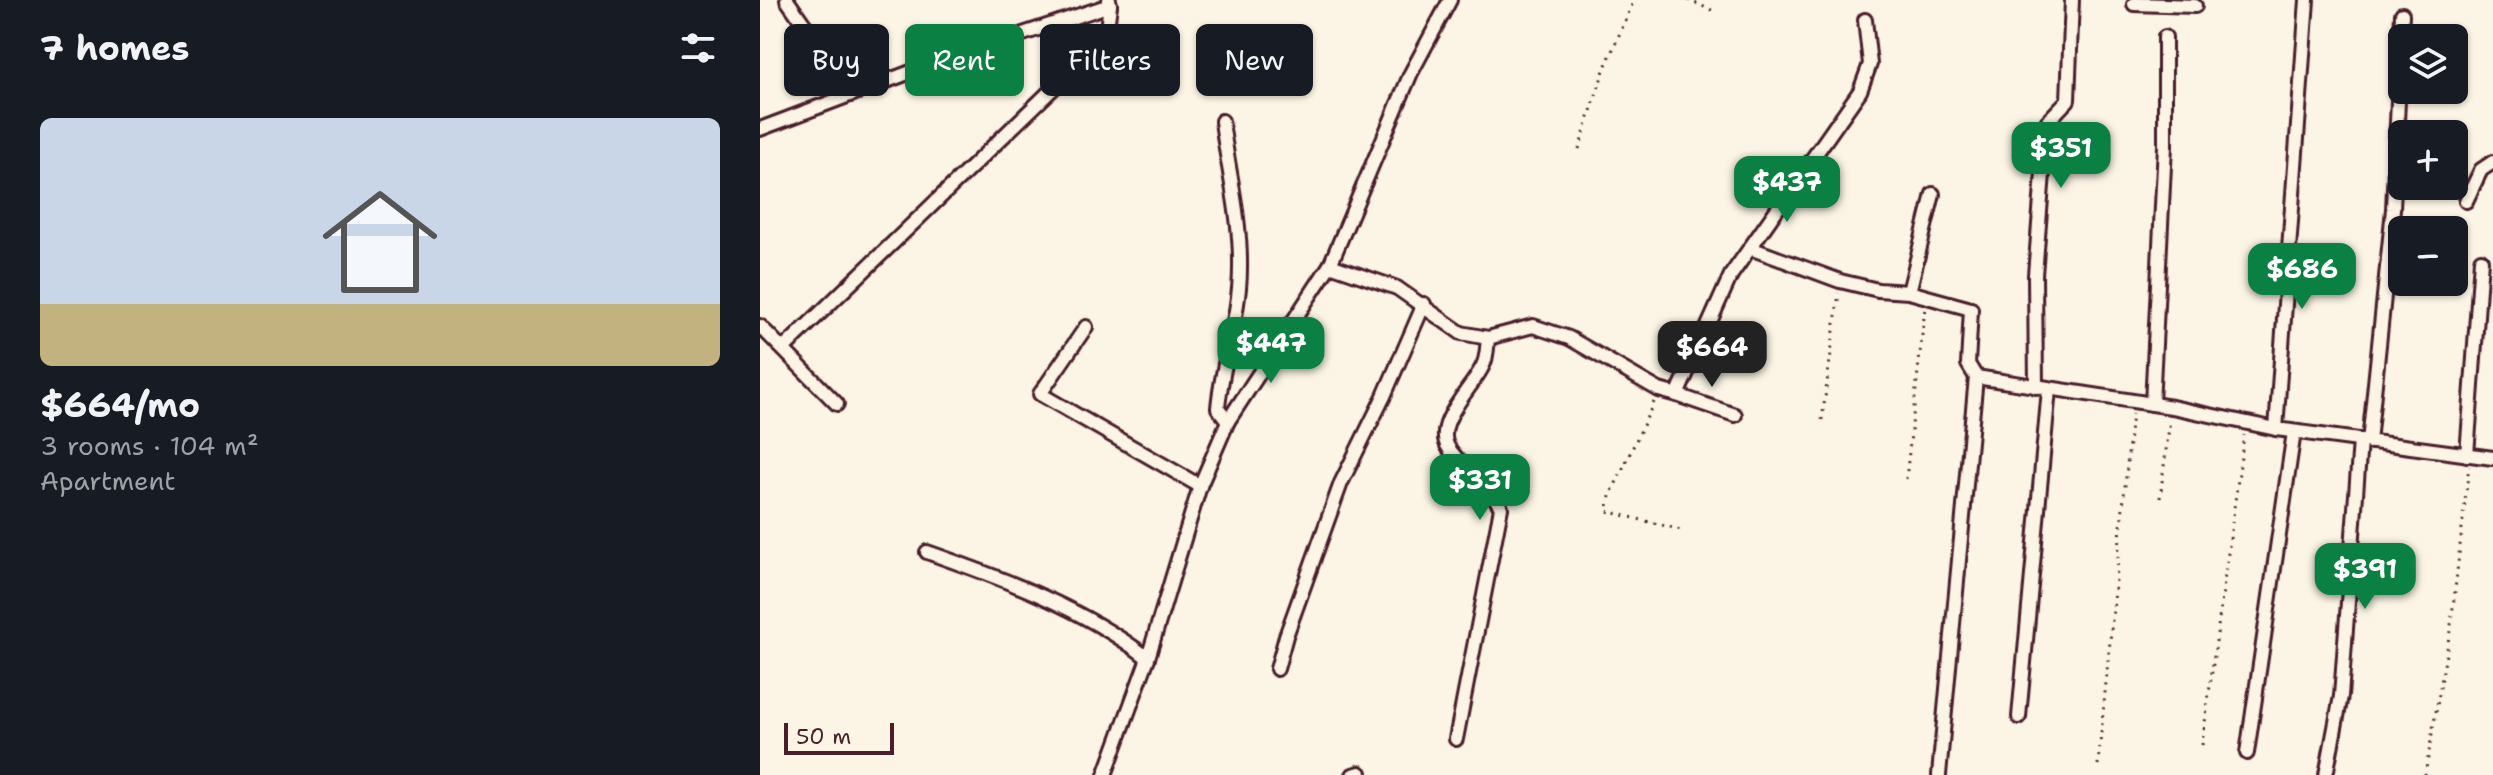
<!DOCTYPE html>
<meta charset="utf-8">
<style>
body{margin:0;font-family:"Shantell Sans",sans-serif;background:#242831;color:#f1f3f6;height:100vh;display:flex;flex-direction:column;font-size:30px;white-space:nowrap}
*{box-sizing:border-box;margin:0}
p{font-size:26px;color:#9ea1a6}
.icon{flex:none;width:44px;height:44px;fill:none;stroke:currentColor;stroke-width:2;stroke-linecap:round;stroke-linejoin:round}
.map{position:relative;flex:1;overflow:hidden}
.sheet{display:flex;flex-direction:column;background:#171b24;width:760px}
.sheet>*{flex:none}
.hud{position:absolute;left:24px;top:24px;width:760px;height:72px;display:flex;gap:16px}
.controls{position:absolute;left:1628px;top:24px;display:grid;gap:16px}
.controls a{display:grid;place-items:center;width:80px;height:80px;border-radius:12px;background:#171b24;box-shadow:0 2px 6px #0004;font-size:40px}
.scale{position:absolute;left:24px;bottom:20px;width:110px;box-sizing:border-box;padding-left:8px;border:4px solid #4a1f2b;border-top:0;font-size:22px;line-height:28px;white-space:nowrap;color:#4a1f2b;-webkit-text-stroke:6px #fcf5e5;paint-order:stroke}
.price{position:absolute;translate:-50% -68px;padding:0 18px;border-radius:16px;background:#0b8043;color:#fff;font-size:26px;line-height:52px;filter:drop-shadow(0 2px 4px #0008)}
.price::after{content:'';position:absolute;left:50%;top:48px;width:24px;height:18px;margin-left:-12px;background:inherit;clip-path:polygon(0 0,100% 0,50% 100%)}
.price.active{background:#222;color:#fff}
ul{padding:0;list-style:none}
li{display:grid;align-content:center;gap:16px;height:424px;padding:0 40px}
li+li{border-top:2px solid #363941}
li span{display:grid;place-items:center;height:248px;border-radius:12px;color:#555}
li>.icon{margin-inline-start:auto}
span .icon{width:144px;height:144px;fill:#fffc;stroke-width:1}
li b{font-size:34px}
h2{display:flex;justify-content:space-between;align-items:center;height:96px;padding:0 40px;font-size:34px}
.pill{padding:0 28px;border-radius:12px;background:#171b24;box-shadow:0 2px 6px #0004;font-size:28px;line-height:72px}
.pill.active{background:#0b8043;color:#fff}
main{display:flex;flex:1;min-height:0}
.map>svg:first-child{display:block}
</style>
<main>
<section class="sheet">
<h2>7 homes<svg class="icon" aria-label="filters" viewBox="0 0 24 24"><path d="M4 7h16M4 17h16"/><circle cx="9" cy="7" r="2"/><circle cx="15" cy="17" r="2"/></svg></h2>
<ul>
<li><span style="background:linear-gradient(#c9d6e8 75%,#c2b280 0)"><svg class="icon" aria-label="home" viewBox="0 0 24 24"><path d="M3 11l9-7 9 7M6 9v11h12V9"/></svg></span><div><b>$664/mo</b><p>3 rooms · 104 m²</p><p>Apartment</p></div></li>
</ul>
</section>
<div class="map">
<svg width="1733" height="775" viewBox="0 0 1733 775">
<rect width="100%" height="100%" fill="#fcf5e5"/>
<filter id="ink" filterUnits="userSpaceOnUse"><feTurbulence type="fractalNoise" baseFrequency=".0125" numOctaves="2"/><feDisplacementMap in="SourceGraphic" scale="16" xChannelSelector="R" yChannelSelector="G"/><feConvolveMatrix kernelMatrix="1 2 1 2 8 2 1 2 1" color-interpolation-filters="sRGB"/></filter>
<g filter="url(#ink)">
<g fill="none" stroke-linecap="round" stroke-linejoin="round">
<g stroke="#4a1f2b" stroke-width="18">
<g id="minor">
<path d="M27 0 93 94"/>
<path d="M1547 0 1516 429 1733 458"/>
<path d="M1374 4 1435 6"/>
<path d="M462 121C468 170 481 219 480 268 480 316 462 361 458 408L468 421"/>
<path d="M0 129 164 67 350 5 349 0"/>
<path d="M1706 201 1721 170 1733 162"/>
<path d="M990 248 1080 281 1118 290 1149 292 1211 309 1208 364 1216 377 1412 407 1516 429"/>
<path d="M570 265 637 288 701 333 728 338 773 326 809 338 899 390 917 395 971 275 1100 91 1110 64 1105 20"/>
<path d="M1149 292 1173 194"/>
<path d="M0 326 77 404"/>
<path d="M326 327 280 394 440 486"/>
<path d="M24 348 309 73 347 29 350 5"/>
<path d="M1276 387 1275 275 1287 122 1308 100 1312 0"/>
<path d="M917 395 975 415"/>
<path d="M1392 404 1405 146V37"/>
<path d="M1609 442 1633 209 1642 14"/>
<path d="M1707 455 1721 260"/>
<path d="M167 552C244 579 323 608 388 658"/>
<path d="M517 669 526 636 581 483 624 396 664 304"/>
<path d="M1259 717 1289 389"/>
<path d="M696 739 741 508C729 483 702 470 688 447 673 422 716 385 724 363 727 356 727 346 728 338"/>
<path d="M1487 753 1534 432"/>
<path d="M345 775 388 658 440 486 468 421 570 265 651 73 690 0"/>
<path d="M593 775 600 773"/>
<path d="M1179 775 1216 377"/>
<path d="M1566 775 1581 696 1600 441"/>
</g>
</g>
<g stroke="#4a1f2b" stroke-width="3" stroke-dasharray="2 6" stroke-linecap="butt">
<path d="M928 0 956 12"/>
<path d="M819 149 844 70 874 0"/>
<path d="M894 402 850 496 847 511 921 530"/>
<path d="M1062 420 1079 293"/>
<path d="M1146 479 1165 308"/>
<path d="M1400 498 1410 419"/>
<path d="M1442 745 1484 435"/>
<path d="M1338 765 1372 414"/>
<path d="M1665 775 1691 625 1709 466"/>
</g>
<use href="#minor" stroke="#fcf5e5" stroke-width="12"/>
</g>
</g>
</svg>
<div class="controls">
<a><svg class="icon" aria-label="layers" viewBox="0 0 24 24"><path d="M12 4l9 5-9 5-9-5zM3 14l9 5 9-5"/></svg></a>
<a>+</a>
<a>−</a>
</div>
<div class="scale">50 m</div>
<b class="price" style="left:1301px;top:190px">$351</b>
<b class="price" style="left:1027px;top:224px">$437</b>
<b class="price" style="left:1542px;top:311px">$686</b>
<b class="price" style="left:511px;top:385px">$447</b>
<b class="price active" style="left:952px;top:389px">$664</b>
<b class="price" style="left:720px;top:522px">$331</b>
<b class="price" style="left:1605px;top:611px">$391</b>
<div class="hud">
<a class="pill">Buy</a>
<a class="pill active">Rent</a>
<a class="pill">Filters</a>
<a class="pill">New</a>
</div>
</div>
</main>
